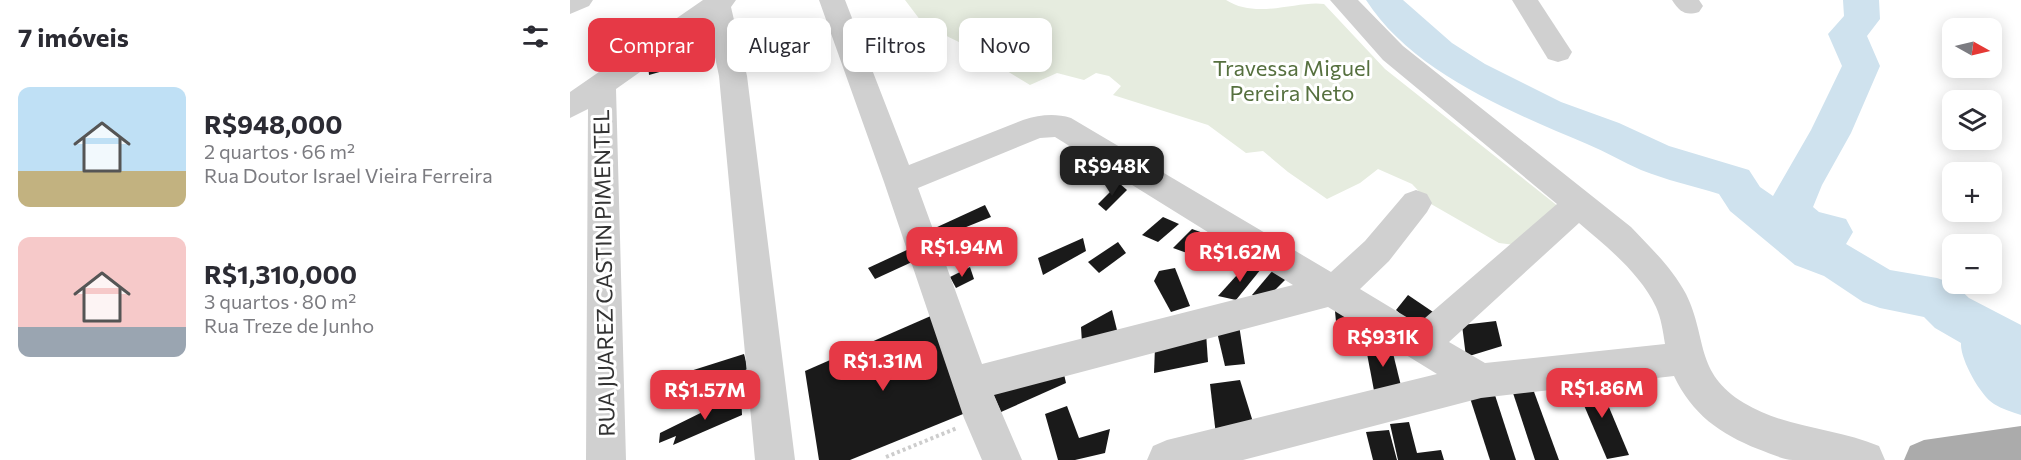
<!DOCTYPE html>
<html lang="pt">
<meta charset="utf-8">
<style>
body{margin:0;font-family:Commissioner,sans-serif;background:#f2f2f3;color:#2b2b33;height:100vh;display:flex;flex-direction:column;font-size:22px;white-space:nowrap}
*{box-sizing:border-box;margin:0}
p{font-size:20px;color:#7c7c81}
.icon{flex:none;width:33px;height:33px;fill:none;stroke:currentColor;stroke-width:2;stroke-linecap:round;stroke-linejoin:round}
.map{position:relative;flex:1;overflow:hidden}
.sheet{display:flex;flex-direction:column;background:#fff;width:570px}
.sheet>*{flex:none}
.hud{position:absolute;left:18px;top:18px;width:570px;height:54px;display:flex;gap:12px}
.needle{width:39px;rotate:98deg}
.controls{position:absolute;left:1372px;top:18px;display:grid;gap:12px}
.controls a{display:grid;place-items:center;width:60px;height:60px;border-radius:12px;background:#fff;box-shadow:0 3px 15px #0003;font-size:30px}
.price{position:absolute;translate:-50% -51px;padding:0 14px;border-radius:12px;background:#e63946;color:#fff;font-size:20px;line-height:39px;filter:drop-shadow(0 2px 3px #0008)}
.price::after{content:'';position:absolute;left:50%;top:36px;width:18px;height:14px;margin-left:-9px;background:inherit;clip-path:polygon(0 0,100% 0,50% 100%)}
.price.selected{background:#222;color:#fff}
ul{padding:0;list-style:none}
li{display:flex;align-items:center;gap:18px;height:150px;padding:0 18px}
li span{display:grid;place-items:center;flex:none;width:168px;height:120px;border-radius:12px;color:#555}
li>.icon{margin-inline-start:auto}
span .icon{width:72px;height:72px;fill:#fffc;stroke-width:1}
li b{font-size:26px}
h2{display:flex;justify-content:space-between;align-items:center;height:72px;padding:0 18px;font-size:26px}
.chip{padding:0 21px;border-radius:12px;background:#fff;box-shadow:0 3px 15px #0003;font-size:21px;line-height:54px}
.chip.selected{background:#e63946;color:#fff}
main{display:flex;flex:1;min-height:0}
.map>svg:first-child{display:block}
</style>
<main>
<section class="sheet">
<h2>7 imóveis<svg class="icon" aria-label="filters" viewBox="0 0 24 24"><path d="M4 7h16M4 17h16"/><circle cx="9" cy="7" r="2"/><circle cx="15" cy="17" r="2"/></svg></h2>
<ul>
<li><span style="background:linear-gradient(#bfe0f5 70%,#c2b280 0)"><svg class="icon" aria-label="home" viewBox="0 0 24 24"><path d="M3 11l9-7 9 7M6 9v11h12V9"/></svg></span><div><b>R$948,000</b><p>2 quartos · 66 m²</p><p>Rua Doutor Israel Vieira Ferreira</p></div></li>
<li><span style="background:linear-gradient(#f6c9c9 75%,#9aa5b1 0)"><svg class="icon" aria-label="home" viewBox="0 0 24 24"><path d="M3 11l9-7 9 7M6 9v11h12V9"/></svg></span><div><b>R$1,310,000</b><p>3 quartos · 80 m²</p><p>Rua Treze de Junho</p></div></li>
</ul>
</section>
<div class="map">
<svg width="1451" height="460" viewBox="0 0 1451 460">
<rect width="100%" height="100%" fill="#fff"/>
<path fill="#e6ecdf" d="M335 0H656C687 20 728 0 754 4L815 69 989 207 945 245 929 243 861 204 842 184 808 169 790 183 757 199 718 172 693 151 676 153 638 125 543 95 551 86 539 76 526 73 514 80 487 73 460 85 393 44 354 25Z"/>
<g fill="none" stroke-linecap="round" stroke-linejoin="round">
<path fill="#cfe2ee" fill-rule="evenodd" d="M796 0H833L882 43 915 64 991 102 1049 123 1099 146 1179 170 1190 187 1203 196 1241 130 1272 66 1258 34 1274 16 1273 0H1309L1310 19 1297 36 1310 66 1281 133 1252 185 1243 207 1249 212 1276 219 1283 232 1276 244 1320 270 1367 278 1384 284 1399 298 1451 325V415C1442 412 1432 409 1424 404 1410 395 1390 359 1391 343L1365 328 1354 317 1310 308 1293 302 1254 276 1225 265 1160 211 1149 194C1123 186 1096 180 1071 170 1053 162 1036 152 1017 144 941 112 842 72 796 0Z"/>
</g>
<g fill="#1a1a1a">
<path d="M141 36 139 58 79 75 78 64 103 49 128 42 130 38Z"/>
<path d="M549 183 557 190 536 211 528 204Z"/>
<path d="M415 205 421 217 369 238 365 228Z"/>
<path d="M593 217 609 224 588 242 572 235Z"/>
<path d="M622 229 636 234 617 253 603 248Z"/>
<path d="M513 238 516 251 473 275 468 258Z"/>
<path d="M548 242 556 253 529 273 518 262Z"/>
<path d="M339 249 342 262 305 279 298 268Z"/>
<path d="M676 265 691 269 666 300 648 296Z"/>
<path d="M400 267 404 279 386 288 380 277Z"/>
<path d="M605 268 620 306 601 312 584 281 589 271Z"/>
<path d="M704 269 719 276 694 301 682 295Z"/>
<path d="M838 295 866 314 849 332 826 310Z"/>
<path d="M764 300 788 314 790 329 767 333Z"/>
<path d="M542 310 547 330 512 343 511 327Z"/>
<path d="M363 315 398 412 280 460H249L235 371Z"/>
<path d="M926 321 932 346 896 357 892 325Z"/>
<path d="M669 325 675 364 655 366 647 332Z"/>
<path d="M636 333 638 362 584 373 585 347Z"/>
<path d="M820 341 832 390 805 396 795 343Z"/>
<path d="M174 354 178 369 117 392 114 373Z"/>
<path d="M491 361 496 383 431 412 421 389Z"/>
<path d="M670 380 683 422 646 435 640 384Z"/>
<path d="M1028 381 1059 455 1037 459 1004 382Z"/>
<path d="M963 389 989 460H965L942 390Z"/>
<path d="M924 392 946 460H920L900 398Z"/>
<path d="M171 393 172 415 103 445 106 436 89 443 90 433Z"/>
<path d="M497 406 509 438 540 429 535 453 505 460H488L475 414Z"/>
<path d="M839 422 847 453 871 450 874 460H828L820 424Z"/>
<path d="M819 430 827 460H803L796 432Z"/>
</g>
<g fill="none" stroke-linecap="round" stroke-linejoin="round">
<path stroke="#cdcdcd" stroke-width="4" stroke-dasharray="3 3" stroke-linecap="butt" d="M316 457 387 428"/>
<g fill="#d0d0d0" fill-rule="evenodd">
<path d="M0 0H23L19 6 0 14Z"/>
<path d="M133 0H166L161 7 177 76 225 460H185L149 76 138 24 46 89 56 460H16L18 109 0 118V92Z"/>
<path d="M249 0H275L339 165 453 120C470 115 484 113 501 118L761 272 795 241 835 194 846 190 857 194 862 203 857 212 819 261 790 289 848 324 987 204 813 60 760 0H788L833 46 1061 227C1081 248 1102 268 1116 294 1138 339 1124 372 1174 403 1215 428 1266 428 1309 446L1315 460C1285 460 1253 460 1223 460 1211 459 1199 453 1188 449 1150 434 1122 414 1104 376L911 398 673 460H577L583 446 597 440 867 374 758 307 424 395 452 460H412L394 418 314 182ZM485 137 723 285 412 364 348 188 470 138ZM1009 223C1037 247 1070 273 1086 307 1091 318 1093 331 1095 344L915 363 879 342Z"/>
<path d="M942 0H968L1002 52 998 59 988 62 978 59Z"/>
<path d="M1102 0H1129L1133 6 1129 12C1115 16 1110 12 1102 0Z"/>
</g>
<path fill="#ababab" fill-rule="evenodd" d="M1451 426V460H1334L1340 446 1354 440Z"/>
</g>
<g text-anchor="middle" stroke-width="6" stroke-linejoin="round" paint-order="stroke">
<g font-size="22" fill="#56703f" stroke="#fff">
<text x="722" y="76">Travessa Miguel<tspan x="722" dy="25">Pereira Neto</tspan></text>
</g>
<g font-size="22" fill="#333" stroke="#fff">
<text transform="translate(34 273) rotate(-91)" y="8">RUA JUAREZ CASTIN PIMENTEL</text>
</g>
</g>
</svg>
<div class="controls">
<a><svg class="needle" viewBox="-14 -14 28 28"><path d="M0-13l5 13h-10z" fill="#e53935"/><path d="M0 13l5-13h-10z" fill="#7c7c81"/></svg></a>
<a><svg class="icon" aria-label="layers" viewBox="0 0 24 24"><path d="M12 4l9 5-9 5-9-5zM3 14l9 5 9-5"/></svg></a>
<a>+</a>
<a>−</a>
</div>
<b class="price selected" style="left:542px;top:197px">R$948K</b>
<b class="price" style="left:392px;top:278px">R$1.94M</b>
<b class="price" style="left:670px;top:283px">R$1.62M</b>
<b class="price" style="left:813px;top:368px">R$931K</b>
<b class="price" style="left:313px;top:392px">R$1.31M</b>
<b class="price" style="left:1032px;top:419px">R$1.86M</b>
<b class="price" style="left:135px;top:421px">R$1.57M</b>
<div class="hud">
<a class="chip selected">Comprar</a>
<a class="chip">Alugar</a>
<a class="chip">Filtros</a>
<a class="chip">Novo</a>
</div>
</div>
</main>
